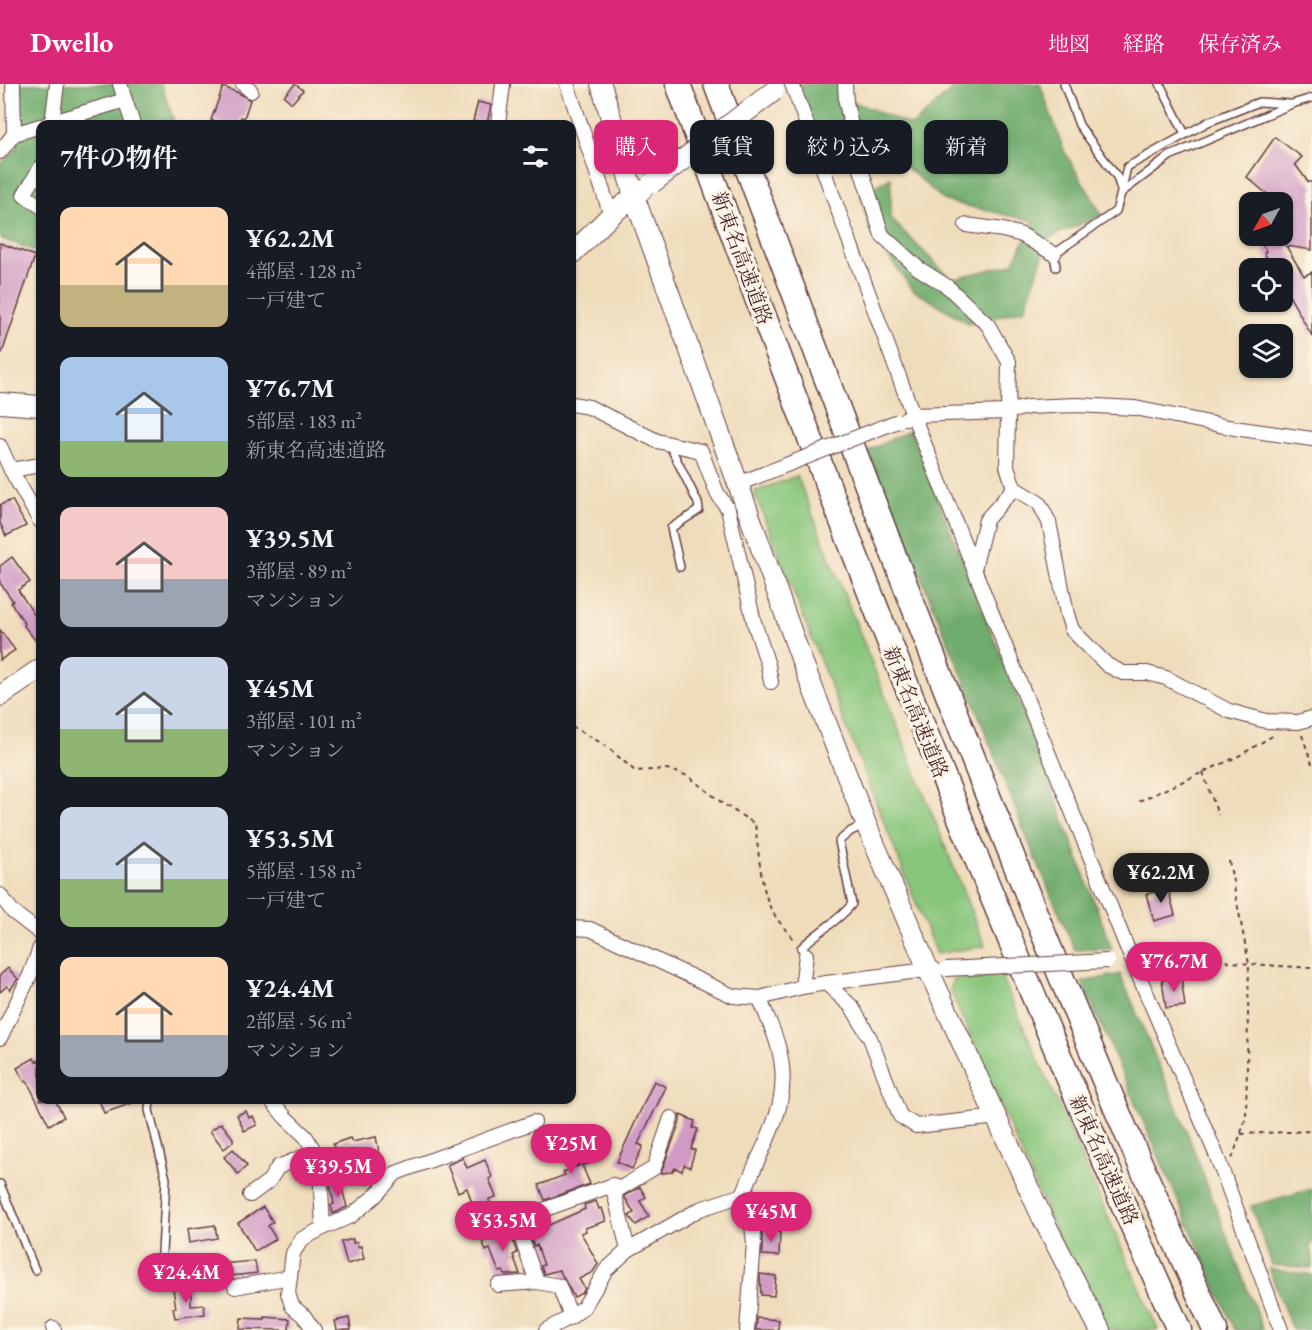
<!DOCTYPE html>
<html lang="ja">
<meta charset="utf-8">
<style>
body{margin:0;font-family:"EB Garamond","Noto Serif JP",serif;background:#20242c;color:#f1f3f6;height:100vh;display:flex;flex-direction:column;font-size:22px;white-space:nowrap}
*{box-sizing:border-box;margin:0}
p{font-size:20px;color:#9ea1a6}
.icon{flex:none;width:33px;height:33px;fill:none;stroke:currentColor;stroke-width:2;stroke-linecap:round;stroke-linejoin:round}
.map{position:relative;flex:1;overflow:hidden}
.side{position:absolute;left:36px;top:36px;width:540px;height:984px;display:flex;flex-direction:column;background:#171b24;border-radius:12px;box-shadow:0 2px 4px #0004}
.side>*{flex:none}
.hud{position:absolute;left:594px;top:36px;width:570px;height:54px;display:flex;gap:12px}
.needle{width:39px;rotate:230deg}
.controls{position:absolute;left:1239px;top:108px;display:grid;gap:12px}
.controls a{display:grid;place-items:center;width:54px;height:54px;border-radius:12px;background:#171b24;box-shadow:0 2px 4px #0004;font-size:30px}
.price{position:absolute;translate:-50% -51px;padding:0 14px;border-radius:21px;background:#db2777;color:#fff;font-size:20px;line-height:39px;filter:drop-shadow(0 2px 3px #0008)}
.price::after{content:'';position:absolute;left:50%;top:36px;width:18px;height:14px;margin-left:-9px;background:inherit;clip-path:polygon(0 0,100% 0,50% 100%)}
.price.current{background:#222;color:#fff}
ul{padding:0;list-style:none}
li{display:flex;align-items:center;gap:18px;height:150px;padding:0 24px}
li span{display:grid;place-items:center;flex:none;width:168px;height:120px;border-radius:12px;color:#555}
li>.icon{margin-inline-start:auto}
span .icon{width:72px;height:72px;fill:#fffc;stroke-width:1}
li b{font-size:26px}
h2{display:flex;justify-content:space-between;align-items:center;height:72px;padding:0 24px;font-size:26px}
.pill{padding:0 21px;border-radius:12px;background:#171b24;box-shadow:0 2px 4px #0004;font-size:21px;line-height:54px}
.pill.current{background:#db2777;color:#fff}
header{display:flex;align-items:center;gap:36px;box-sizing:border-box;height:84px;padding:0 30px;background:#db2777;color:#fff}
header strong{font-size:28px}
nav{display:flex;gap:33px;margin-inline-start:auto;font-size:21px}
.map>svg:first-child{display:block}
</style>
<header>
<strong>Dwello</strong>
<nav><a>地図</a><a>経路</a><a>保存済み</a></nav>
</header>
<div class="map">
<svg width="1312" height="1246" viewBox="0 0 1312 1246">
<rect width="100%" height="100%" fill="#fcf5e5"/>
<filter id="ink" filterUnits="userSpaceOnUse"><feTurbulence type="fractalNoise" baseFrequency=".0167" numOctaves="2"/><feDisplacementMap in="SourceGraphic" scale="12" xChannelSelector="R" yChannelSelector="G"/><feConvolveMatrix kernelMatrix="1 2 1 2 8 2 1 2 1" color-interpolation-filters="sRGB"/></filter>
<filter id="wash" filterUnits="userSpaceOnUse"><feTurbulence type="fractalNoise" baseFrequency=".008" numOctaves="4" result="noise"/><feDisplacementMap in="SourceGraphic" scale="24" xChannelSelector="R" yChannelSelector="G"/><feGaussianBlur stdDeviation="1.35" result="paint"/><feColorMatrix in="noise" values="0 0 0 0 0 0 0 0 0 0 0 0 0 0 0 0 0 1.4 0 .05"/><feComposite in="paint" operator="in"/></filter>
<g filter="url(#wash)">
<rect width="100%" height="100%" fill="#efdcbb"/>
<g fill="#88c67c" stroke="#697254" stroke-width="1.5">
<path d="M797 392 985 862 936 870 754 408Z"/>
<path d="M1001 892 1158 1246H1105L1067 1174 950 906 954 895Z"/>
</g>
<g fill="#6eab6c" stroke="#5c654c" stroke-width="1.5">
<path d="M20 0H161L175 40H40V169L0 154V80L16 66Z"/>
<path d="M796 0H841L842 13 912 42 958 0H1040L1064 67 1102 131 1049 154 1025 225 970 240 913 206 870 148 861 110 891 94V135L951 195 1013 180 1034 137 945 117 905 82 852 74 812 53Z"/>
<path d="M910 346 1014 604 1112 865 1075 866 1028 757 971 612 868 367Z"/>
<path d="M1120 890 1183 1038 1263 1246H1235L1082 898Z"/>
<path d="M1312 1105V1160L1309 1163 1312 1168V1184L1272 1181 1251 1122Z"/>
<path d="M1269 1185 1312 1191V1246H1292Z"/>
</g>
<g id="blocks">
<g fill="#d09ac5">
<path d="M295 0 303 6 292 19 284 12Z"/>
<path d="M223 3 239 9 250 16 244 34 241 33 239 39 232 36 230 40H221L211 36Z"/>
<path d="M478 18 491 21 487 40 473 37Z"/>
<path d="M1275 53 1302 73 1295 80 1308 98H1312V166L1286 162 1304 192 1312 188V252L1282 199V184H1273L1264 169 1266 167 1261 158 1258 157V152H1282V118H1261L1267 110 1247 93Z"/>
<path d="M0 159 35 172 2 269 0 268Z"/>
<path d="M12 416 26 442 6 452 0 439V421Z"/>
<path d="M12 473 30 498 18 506 35 532 40 528V562L24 542 25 540 11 519 13 517 0 499V482Z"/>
<path d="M0 546 15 566 0 576Z"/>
<path d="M1168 804 1175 831 1154 837 1146 810Z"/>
<path d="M8 884 18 895 10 906 7 902 0 908V891Z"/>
<path d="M1181 893 1185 922 1166 924 1162 896Z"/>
<path d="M34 974 36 978 40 976V1016H55L64 1033 49 1041 27 997 25 998 17 984Z"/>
<path d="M654 997 666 1003 638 1060 643 1062 632 1085 617 1078Z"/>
<path d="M99 1016H138V1017L104 1029Z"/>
<path d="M246 1027 249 1034 253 1032 257 1041 244 1047 237 1031Z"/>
<path d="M680 1031 695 1037 693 1044 698 1045 691 1065 695 1066 690 1083 684 1081 682 1087 675 1084 672 1088 661 1089 680 1037Z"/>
<path d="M221 1039 233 1054V1058L224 1065 210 1047Z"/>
<path d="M376 1053 380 1072 365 1074 340 1082 333 1060 350 1054 352 1058Z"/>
<path d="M599 1063 601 1073 591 1074 592 1079 582 1081 590 1100 545 1116 539 1101 565 1091 563 1088 580 1081H576L574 1067Z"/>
<path d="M233 1065 247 1082 238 1090 224 1073Z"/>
<path d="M463 1074 467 1084 485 1076 492 1093 489 1095 496 1113 489 1115 491 1129 477 1134 467 1104 458 1108 447 1081Z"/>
<path d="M340 1097 347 1123 333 1130 331 1121 334 1120 330 1100Z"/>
<path d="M640 1103 646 1113 640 1117 649 1132 636 1141 629 1132 634 1129 624 1112Z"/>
<path d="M596 1117 599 1125 602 1124 606 1137 585 1144 586 1147 581 1149 598 1180 593 1188 579 1195 585 1205 582 1209 574 1213 559 1186 544 1190 541 1182 544 1181 537 1161 534 1162 526 1141 542 1136 545 1142 549 1141 585 1125 584 1121Z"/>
<path d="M263 1123 273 1138 268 1142 276 1155 255 1167 238 1139Z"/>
<path d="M215 1141 217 1154 189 1159 187 1145Z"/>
<path d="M509 1145 517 1169 513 1171 520 1190 505 1191 503 1187 499 1188 490 1165 486 1167 482 1156Z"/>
<path d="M762 1147 780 1148 779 1172 762 1171Z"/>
<path d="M353 1155V1159L357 1158 358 1163 361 1162 364 1175 347 1180 341 1158Z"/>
<path d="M255 1177 257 1189 231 1192 232 1195 229 1196 198 1201 195 1182Z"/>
<path d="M760 1190 776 1192 774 1212 761 1211Z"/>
<path d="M191 1202V1222L204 1221 205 1230 175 1234 173 1224H176L173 1205Z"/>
<path d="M265 1233 290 1235 289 1246 240 1245 241 1234 265 1235Z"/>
<path d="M349 1234 351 1246H337L335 1237Z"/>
<path d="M757 1234 779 1236 778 1246H756Z"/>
</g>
</g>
</g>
<g filter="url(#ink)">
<use href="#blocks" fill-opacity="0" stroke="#633b41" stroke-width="1.5"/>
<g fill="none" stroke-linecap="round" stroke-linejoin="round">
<g stroke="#633b41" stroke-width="10">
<g id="lane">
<path d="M1064 0 1079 41 1117 93 1121 106"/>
<path d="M1160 0 1185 50"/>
<path d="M1121 109 1127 83 1208 38 1259 18 1290 20"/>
<path d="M1056 183 1054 170 1116 127 1121 109 1170 72 1292 20 1312 14"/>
<path d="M669 360 698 419 699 426 671 444 680 483"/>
<path d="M801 864C818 847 838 838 852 820L839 757 851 747 864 741"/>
<path d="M150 1016 149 1026 166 1095 161 1186"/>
<path d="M0 1100 35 1186"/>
</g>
</g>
<g stroke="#633b41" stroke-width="16">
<g id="street">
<path d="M243 0 251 7"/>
<path d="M567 0 611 131"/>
<path d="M792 0 913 331 974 485 1132 876 1216 1070 1281 1246"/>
<path d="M845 0 846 18 859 79 882 151 918 184 948 203 988 241 1009 278 1007 382 1014 404 1039 419 1049 438 1067 530 1072 546 1107 581 1123 589H1147L1166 594 1229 627 1266 637 1298 638 1312 634"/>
<path d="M125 16 133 40"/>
<path d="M52 39 57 0"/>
<path d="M47 40 125 16 120 0"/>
<path d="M498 40 503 0"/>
<path d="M14 50 40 42"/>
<path d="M0 68 14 50 13 0"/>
<path d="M40 84 24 111 40 122"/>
<path d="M966 141 1003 146 1022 151 1054 170"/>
<path d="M572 320 589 323 657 357 701 367 717 409 728 425 754 538 768 581 771 598"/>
<path d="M906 334 913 331 1007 328 1028 323 1076 321 1135 324 1234 344 1312 355"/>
<path d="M0 362 11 386 40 437"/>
<path d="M11 386 40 381"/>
<path d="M974 485 986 436 1014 404"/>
<path d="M0 811 13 828 40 849"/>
<path d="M572 844 590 845 733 912 760 914 802 903 826 899 934 885"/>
<path d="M826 899 852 923 870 954 900 1032 916 1042 998 1033"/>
<path d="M802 903 806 871"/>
<path d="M0 954 30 891 40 864"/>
<path d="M271 1016 285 1033 306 1053 315 1068 320 1085 323 1144 302 1155 293 1169 288 1209 292 1222 304 1232 314 1246"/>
<path d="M614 1108 628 1166"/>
<path d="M250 1111 269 1097 278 1083 315 1068"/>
<path d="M323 1144 351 1132 375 1112 396 1089 534 1038"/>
<path d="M498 1201 537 1198"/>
<path d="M235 1203 290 1193"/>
<path d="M571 1233 559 1202 537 1198 515 1136 613 1101 614 1108 654 1084 671 1034"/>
<path d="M53 1244 54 1246"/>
<path d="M546 1246 571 1233 584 1223 606 1186 628 1166 700 1125 743 1111"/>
<path d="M747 1246 754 1159 751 1133 743 1111C762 1059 795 1021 778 962 774 946 765 930 760 914"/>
</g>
</g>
<g stroke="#633b41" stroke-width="22">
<g id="secondary">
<path d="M601 0 634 112 802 577 866 740 928 885 1042 1133 1100 1246"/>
<path d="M572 170 611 131 642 106"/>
<path d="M0 319 40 322"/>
<path d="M0 612 40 585"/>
</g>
</g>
<g stroke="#633b41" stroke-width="27">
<g id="highway">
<path d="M678 0C831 421 995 837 1179 1246"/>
<path d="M716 0C844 343 973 687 1116 1024 1148 1099 1182 1172 1215 1246"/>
</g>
</g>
<g stroke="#633b41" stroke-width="2" stroke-dasharray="4.5 4.5" stroke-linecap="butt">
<path d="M572 642 606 662 635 687 667 685 688 692 725 721 755 740C759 766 760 812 776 833 781 841 788 848 794 856"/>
<path d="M1302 651 1312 680"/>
<path d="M1203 688 1218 731"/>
<path d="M1139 717 1237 673 1274 651"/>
<path d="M1229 777 1249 880 1246 1034 1232 1075"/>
<path d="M1145 876 1191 873 1249 880 1312 884"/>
<path d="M1241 1050 1312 1047"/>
</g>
<use href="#lane" stroke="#fff" stroke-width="7"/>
<use href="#street" stroke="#fff" stroke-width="14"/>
<use href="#secondary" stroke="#fff" stroke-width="20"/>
<use href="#highway" stroke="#fff" stroke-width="24"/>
<g stroke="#633b41" stroke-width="16" stroke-linecap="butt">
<g id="street-bridge">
<path d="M748 396 898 337"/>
<path d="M946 885 1108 877"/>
</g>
</g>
<g stroke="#633b41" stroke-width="22" stroke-linecap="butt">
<path id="secondary-bridge" d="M652 99 774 7"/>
</g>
<use href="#street-bridge" stroke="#fff" stroke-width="14"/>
<use href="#secondary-bridge" stroke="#fff" stroke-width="20"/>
</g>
</g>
<g text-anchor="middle" stroke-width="6" stroke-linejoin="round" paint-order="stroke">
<g font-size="20" fill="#4a1f2b" stroke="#fcf5e5">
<text transform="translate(742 174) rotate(70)" y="7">新東名高速道路</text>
<text transform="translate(916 628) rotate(68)" y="7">新東名高速道路</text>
<text transform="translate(1104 1076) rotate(66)" y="7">新東名高速道路</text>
</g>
</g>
</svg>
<div class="controls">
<a><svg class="needle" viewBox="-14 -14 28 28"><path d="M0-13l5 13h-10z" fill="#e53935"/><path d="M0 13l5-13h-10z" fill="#9ea1a6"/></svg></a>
<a><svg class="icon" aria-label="locate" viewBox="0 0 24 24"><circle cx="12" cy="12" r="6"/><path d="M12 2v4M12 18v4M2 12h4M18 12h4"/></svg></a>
<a><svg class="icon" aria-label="layers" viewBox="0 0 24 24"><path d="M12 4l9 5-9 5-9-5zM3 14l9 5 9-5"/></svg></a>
</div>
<b class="price current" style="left:1161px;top:820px">¥62.2M</b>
<b class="price" style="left:1174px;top:909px">¥76.7M</b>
<b class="price" style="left:571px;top:1091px">¥25M</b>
<b class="price" style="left:338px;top:1114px">¥39.5M</b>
<b class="price" style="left:771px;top:1159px">¥45M</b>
<b class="price" style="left:503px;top:1168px">¥53.5M</b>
<b class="price" style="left:186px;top:1220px">¥24.4M</b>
<div class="hud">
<a class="pill current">購入</a>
<a class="pill">賃貸</a>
<a class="pill">絞り込み</a>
<a class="pill">新着</a>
</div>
<section class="side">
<h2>7件の物件<svg class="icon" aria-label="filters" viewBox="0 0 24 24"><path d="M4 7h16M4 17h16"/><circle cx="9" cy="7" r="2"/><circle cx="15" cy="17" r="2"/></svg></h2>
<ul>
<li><span style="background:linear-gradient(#ffd9b3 65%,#c2b280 0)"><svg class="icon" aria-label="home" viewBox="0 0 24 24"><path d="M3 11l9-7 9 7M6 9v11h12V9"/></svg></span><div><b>¥62.2M</b><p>4部屋 · 128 m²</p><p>一戸建て</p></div></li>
<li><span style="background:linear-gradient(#a9c7e8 70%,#8fb573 0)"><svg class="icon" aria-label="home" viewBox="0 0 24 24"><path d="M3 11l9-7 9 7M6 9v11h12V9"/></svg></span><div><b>¥76.7M</b><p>5部屋 · 183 m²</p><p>新東名高速道路</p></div></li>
<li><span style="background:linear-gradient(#f6c9c9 60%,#9aa5b1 0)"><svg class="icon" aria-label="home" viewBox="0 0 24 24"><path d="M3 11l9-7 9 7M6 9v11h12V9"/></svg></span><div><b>¥39.5M</b><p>3部屋 · 89 m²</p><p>マンション</p></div></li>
<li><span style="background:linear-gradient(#c9d6e8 60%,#8fb573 0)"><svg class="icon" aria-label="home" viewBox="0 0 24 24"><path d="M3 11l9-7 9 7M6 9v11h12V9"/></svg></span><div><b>¥45M</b><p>3部屋 · 101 m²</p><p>マンション</p></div></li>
<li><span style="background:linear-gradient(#c9d6e8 60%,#8fb573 0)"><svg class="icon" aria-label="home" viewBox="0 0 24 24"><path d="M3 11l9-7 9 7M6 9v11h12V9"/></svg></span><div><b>¥53.5M</b><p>5部屋 · 158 m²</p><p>一戸建て</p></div></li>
<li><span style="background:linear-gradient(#ffd9b3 65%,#9aa5b1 0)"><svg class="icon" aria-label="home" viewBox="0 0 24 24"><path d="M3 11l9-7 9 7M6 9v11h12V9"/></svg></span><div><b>¥24.4M</b><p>2部屋 · 56 m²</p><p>マンション</p></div></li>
</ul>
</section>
</div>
